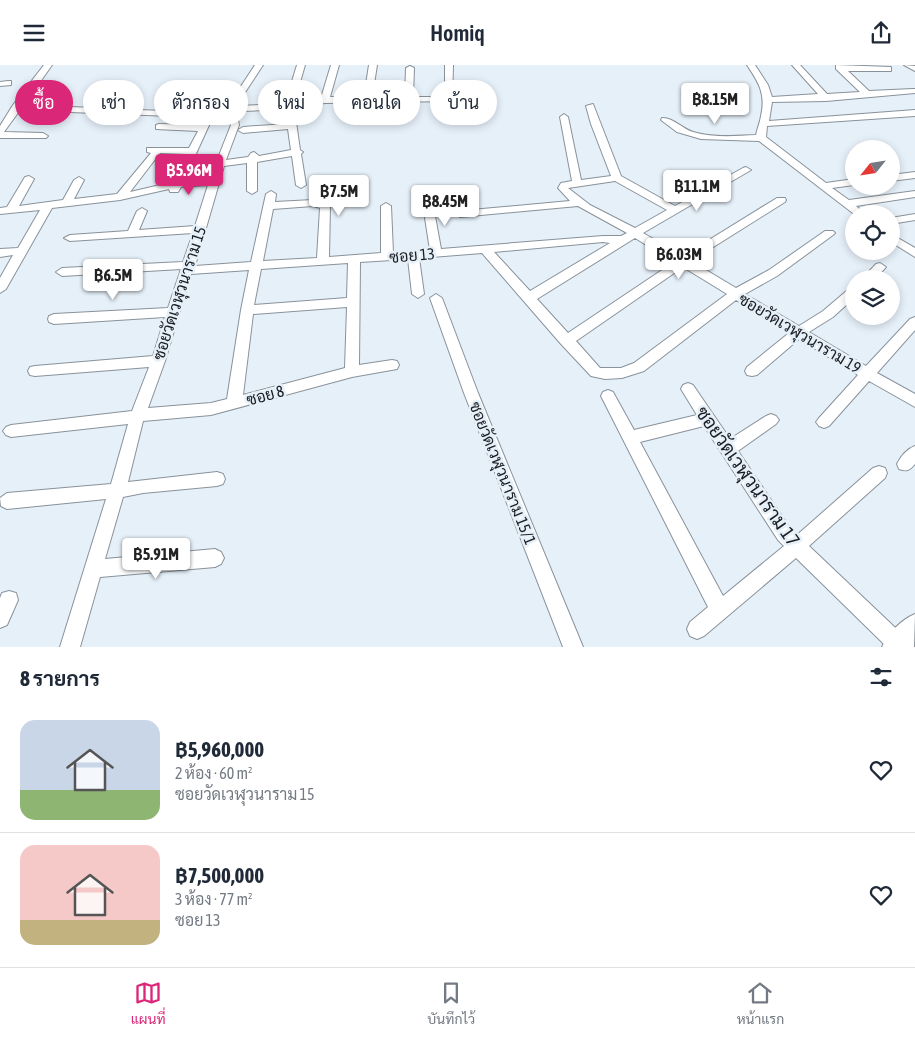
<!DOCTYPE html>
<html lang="th">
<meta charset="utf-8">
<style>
body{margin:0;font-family:"Asap Condensed",Sarabun,sans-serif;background:#f6f6f7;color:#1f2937;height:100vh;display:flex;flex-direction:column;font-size:19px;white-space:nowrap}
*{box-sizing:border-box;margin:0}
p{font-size:16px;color:#747a83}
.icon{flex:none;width:28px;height:28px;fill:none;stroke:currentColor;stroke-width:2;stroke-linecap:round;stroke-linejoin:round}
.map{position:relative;height:582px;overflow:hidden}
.sheet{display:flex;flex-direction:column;background:#fff;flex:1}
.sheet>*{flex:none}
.banner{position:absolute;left:15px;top:15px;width:500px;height:45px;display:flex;gap:10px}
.needle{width:32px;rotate:240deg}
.controls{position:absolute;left:845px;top:75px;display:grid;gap:10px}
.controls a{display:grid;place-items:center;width:55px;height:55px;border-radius:50%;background:#fff;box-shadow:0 2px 8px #0003;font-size:25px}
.price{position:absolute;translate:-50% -42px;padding:0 11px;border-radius:5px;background:#fff;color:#222;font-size:16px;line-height:32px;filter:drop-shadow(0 1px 2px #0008)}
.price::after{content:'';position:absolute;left:50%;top:30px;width:15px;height:11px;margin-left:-8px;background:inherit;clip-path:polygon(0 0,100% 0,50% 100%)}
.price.on{background:#db2777;color:#fff}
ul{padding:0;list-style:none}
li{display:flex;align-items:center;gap:15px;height:125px;padding:0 20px}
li+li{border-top:1px solid #e0e1e3}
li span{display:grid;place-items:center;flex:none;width:140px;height:100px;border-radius:15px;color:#555}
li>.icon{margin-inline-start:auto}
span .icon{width:60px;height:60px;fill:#fffc;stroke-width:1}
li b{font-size:21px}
h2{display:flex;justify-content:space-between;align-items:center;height:60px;padding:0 20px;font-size:21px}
.pill{padding:0 18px;border-radius:22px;background:#fff;box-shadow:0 2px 8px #0003;font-size:18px;line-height:45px}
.pill.on{background:#db2777;color:#fff}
header{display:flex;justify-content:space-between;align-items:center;height:65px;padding:0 20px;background:#fff;font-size:22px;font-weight:600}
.tab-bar{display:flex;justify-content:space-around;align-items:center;height:70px;border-top:1px solid #e0e1e3;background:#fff;font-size:14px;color:#747a83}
.tab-bar a{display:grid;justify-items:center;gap:2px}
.tab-bar .on{color:#db2777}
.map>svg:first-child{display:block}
</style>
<header><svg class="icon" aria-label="menu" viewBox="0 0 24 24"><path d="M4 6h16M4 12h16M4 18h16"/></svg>Homiq<svg class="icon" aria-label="share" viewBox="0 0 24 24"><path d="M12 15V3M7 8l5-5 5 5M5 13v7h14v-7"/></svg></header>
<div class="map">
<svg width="915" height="582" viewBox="0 0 915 582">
<rect width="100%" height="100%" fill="#e6f0f9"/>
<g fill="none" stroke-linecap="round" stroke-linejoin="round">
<g stroke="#89929a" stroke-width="2">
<g id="street">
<path d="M44 0H52L24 40 233 49 238 55 239 60 226 95 248 92 251 88 254 87 259 91 291 85 288 64 243 68 238 65 243 62 287 59 285 44C273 44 222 49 215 44L219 41H228L255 0H263L236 41 285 39 297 0H305L294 38 321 33 331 0H339L330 32H364L369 0H377L372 32H405L406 3 410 1 414 3 413 32H445V0H453L452 36 325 38 294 43 300 85 303 87 301 89 306 120 301 123 296 120 292 91 257 97V126L252 129 247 126V98L224 101 195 201 251 197 266 129 271 126 276 129 275 137 313 135 329 139 330 141 329 192 381 188V141L386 138 391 141 393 188 430 185 423 140 428 137 433 140 441 184 603 171H621L627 168 578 141 460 152 455 149 460 146 570 136 558 123 561 118 572 116 560 52 564 49 568 52 581 115 611 111 591 59 586 41 593 39 621 111 675 141 700 127 677 115V111H685L707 123 743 103 746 102 751 105 643 168 683 191 777 133H785L786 135 785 137 691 196 736 223 769 205 825 166H833L835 168 833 170 777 211 745 229 799 261 823 246 850 223 854 222V233L833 252 809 267 866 301 910 254 915 252V265L877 308 915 329V342L869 316 829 361 824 363 819 361 816 357 819 353 858 310 799 274 757 310 752 311 747 310 745 306 747 302 789 268 736 235 644 306 622 313 605 314 591 311 561 279 482 188 419 193 424 229 418 233 412 229 408 194 360 197 359 300 392 295 397 296 399 300 397 304 352 312 211 350 143 356 128 417 217 407 223 409 225 414 223 419 217 421 143 428 123 432 105 494 215 484 221 487 224 493 221 499 215 502 100 512 80 582H60L106 434 7 444 1 441 0 433 7 428 111 419 128 359 11 372 6 370 3 366 6 362 11 360 132 346 149 302 35 311 30 310 28 306 30 302 35 301 153 291 165 252 54 259 49 257 48 254 49 251 54 249 168 243 181 204 62 211 56 207 62 203 183 197 193 168 70 176 64 173 70 170 128 166 137 146 142 143 147 146 139 165 195 161 208 120 181 122 178 127H170L169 124 120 135 52 143 6 224 0 228V213L13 190 0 192V184L18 183 40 145 0 149V143L7 142 25 112 29 111 34 114 19 141 63 135 74 115 79 112 84 115 74 134 117 129 151 88 147 87V83H189L198 66 156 64V60L159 59 200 60 203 56H209L210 58 184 115 210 113 231 60 227 53H221L20 45 4 67 43 68 48 71 46 73H0V61L13 40ZM160 88 187 89 173 117 130 127ZM615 116 667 145 635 163 590 140 568 123ZM313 141 320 143 317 193 263 196 273 144ZM635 173 674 197 568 268 537 234ZM603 177 610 178 530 226 494 187ZM348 198 347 233 254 240 261 204ZM683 202 727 229 634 298 621 303H600L576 276ZM249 205 241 245 227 334 211 338 148 343 165 296 191 209ZM347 242 345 303 243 330 253 249Z"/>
<path d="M747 0H755L768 20 772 32 818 29 792 0H800L827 29 860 27 836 4V0L891 2V6H848L869 26 913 24H915V28L826 36 772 37 769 56 915 45V51L767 61 766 72 826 118 854 114V120L832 123 849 135 915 126V132L856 141 865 149H854L759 76 701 74 677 67 661 55 662 53C672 52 683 64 693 67 713 73 736 71 756 70 757 64 760 58 761 51 766 29 759 18 747 0Z"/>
<path d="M904 0 915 1V6Z"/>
<path d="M8 16H11V20L0 21V17Z"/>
<path d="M915 107V113L891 116V110Z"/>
<path d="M915 149V155L891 159V153Z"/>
<path d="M891 169 915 183V192L891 177Z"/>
<path d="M880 198 886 202 875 214H862L876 199Z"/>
<path d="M436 229 442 233 478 328 583 582H563L464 328 430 233Z"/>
<path d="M688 318 693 320 730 374 766 351 771 349 776 351 779 355 776 359 738 386 790 463 797 470 873 403 879 401 885 403 887 408 885 413 809 481 905 572 908 579 907 582H887L796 493 704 571 697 574 690 571 687 564 690 557 708 542 601 331 603 327 608 325 613 327 634 365 697 350 681 324 683 320ZM704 361 778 475 784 481 723 531 640 377Z"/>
<path d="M915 381V399C910 405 907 407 899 404L897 399C901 391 907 384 915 381Z"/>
<path d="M9 526 16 528 18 535 7 560 0 563V533L2 528Z"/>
</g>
</g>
<g stroke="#89929a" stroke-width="2">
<path id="secondary" d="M915 549 914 582H882C888 568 901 555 915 549Z"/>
</g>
<use href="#street" fill="#fff" fill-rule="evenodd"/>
<use href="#secondary" fill="#fff" fill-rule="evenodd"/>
</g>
<g text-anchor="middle" stroke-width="5" stroke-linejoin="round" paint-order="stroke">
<g font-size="16" fill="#1a1d21" stroke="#e6f0f9">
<text transform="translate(412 190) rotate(-5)" y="6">ซอย 13</text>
<text transform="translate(179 228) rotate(-72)" y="6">ซอยวัดเวฬุวนาราม 15</text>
<text transform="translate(800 268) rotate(31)" y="6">ซอยวัดเวฬุวนาราม 19</text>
<text transform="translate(265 330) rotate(-15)" y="6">ซอย 8</text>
<text transform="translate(503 408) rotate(68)" y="6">ซอยวัดเวฬุวนาราม 15/1</text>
</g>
<g font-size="19" fill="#1a1d21" stroke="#e6f0f9">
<text transform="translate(748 411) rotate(55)" y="7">ซอยวัดเวฬุวนาราม 17</text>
</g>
</g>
</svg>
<div class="controls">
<a><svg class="needle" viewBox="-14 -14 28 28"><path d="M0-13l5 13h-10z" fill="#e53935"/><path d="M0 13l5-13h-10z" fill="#747a83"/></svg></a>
<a><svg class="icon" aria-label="locate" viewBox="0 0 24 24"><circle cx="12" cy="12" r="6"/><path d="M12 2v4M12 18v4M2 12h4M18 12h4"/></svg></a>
<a><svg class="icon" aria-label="layers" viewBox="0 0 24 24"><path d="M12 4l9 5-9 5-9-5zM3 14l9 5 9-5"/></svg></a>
</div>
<b class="price" style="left:715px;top:60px">฿8.15M</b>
<b class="price on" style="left:189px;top:131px">฿5.96M</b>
<b class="price" style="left:697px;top:147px">฿11.1M</b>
<b class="price" style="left:339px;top:152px">฿7.5M</b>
<b class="price" style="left:445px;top:162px">฿8.45M</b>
<b class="price" style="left:679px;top:215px">฿6.03M</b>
<b class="price" style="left:113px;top:236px">฿6.5M</b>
<b class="price" style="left:156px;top:515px">฿5.91M</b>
<div class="banner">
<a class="pill on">ซื้อ</a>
<a class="pill">เช่า</a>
<a class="pill">ตัวกรอง</a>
<a class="pill">ใหม่</a>
<a class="pill">คอนโด</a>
<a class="pill">บ้าน</a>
</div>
</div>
<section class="sheet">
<h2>8 รายการ<svg class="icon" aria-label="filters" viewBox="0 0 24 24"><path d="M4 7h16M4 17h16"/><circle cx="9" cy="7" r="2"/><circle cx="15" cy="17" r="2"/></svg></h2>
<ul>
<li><span style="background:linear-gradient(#c9d6e8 70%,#8fb573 0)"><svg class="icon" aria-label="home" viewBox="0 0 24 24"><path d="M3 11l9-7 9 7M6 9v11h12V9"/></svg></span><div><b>฿5,960,000</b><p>2 ห้อง · 60 m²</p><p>ซอยวัดเวฬุวนาราม 15</p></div><svg class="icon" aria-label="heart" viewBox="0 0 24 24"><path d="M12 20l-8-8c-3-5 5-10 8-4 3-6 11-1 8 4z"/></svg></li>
<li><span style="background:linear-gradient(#f6c9c9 75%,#c2b280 0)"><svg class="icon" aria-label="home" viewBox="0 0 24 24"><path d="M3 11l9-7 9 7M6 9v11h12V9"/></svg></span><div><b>฿7,500,000</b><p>3 ห้อง · 77 m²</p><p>ซอย 13</p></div><svg class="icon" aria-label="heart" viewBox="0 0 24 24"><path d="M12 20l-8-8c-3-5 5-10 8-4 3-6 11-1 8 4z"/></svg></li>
</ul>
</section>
<nav class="tab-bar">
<a class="on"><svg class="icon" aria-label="map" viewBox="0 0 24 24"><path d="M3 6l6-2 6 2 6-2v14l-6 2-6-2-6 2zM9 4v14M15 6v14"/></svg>แผนที่</a>
<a><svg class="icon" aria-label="saved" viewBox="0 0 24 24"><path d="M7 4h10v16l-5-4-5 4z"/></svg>บันทึกไว้</a>
<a><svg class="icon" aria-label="home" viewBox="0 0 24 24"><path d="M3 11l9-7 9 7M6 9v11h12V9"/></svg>หน้าแรก</a>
</nav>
